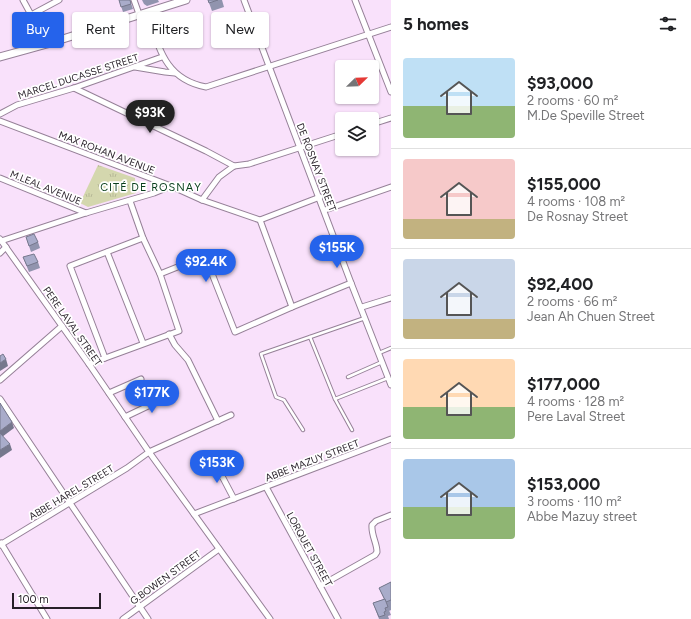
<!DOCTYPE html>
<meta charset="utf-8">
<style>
body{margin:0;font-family:Figtree,sans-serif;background:#f6f6f6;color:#202124;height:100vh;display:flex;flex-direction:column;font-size:15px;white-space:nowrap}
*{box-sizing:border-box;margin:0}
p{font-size:13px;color:#757577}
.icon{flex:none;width:22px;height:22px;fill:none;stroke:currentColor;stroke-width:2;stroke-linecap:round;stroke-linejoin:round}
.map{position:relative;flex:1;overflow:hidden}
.panel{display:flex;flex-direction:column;background:#fff;width:300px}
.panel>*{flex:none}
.banner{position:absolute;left:12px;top:12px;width:319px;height:36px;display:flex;gap:8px}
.needle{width:26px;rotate:67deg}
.controls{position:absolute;left:335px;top:60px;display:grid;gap:8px}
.controls a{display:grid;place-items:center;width:44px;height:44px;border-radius:4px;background:#fff;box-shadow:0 1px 3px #0004;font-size:20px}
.scale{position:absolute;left:12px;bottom:10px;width:89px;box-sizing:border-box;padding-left:4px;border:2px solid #271f28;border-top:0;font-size:11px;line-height:14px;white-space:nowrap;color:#271f28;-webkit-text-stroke:3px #fff;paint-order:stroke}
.price{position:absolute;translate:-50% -34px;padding:0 9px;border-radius:14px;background:#2563eb;color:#fff;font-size:13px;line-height:26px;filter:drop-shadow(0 1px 2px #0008)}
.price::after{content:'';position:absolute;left:50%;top:24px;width:12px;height:9px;margin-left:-6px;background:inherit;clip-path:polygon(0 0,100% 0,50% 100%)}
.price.on{background:#222;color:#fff}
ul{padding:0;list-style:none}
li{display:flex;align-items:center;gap:12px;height:100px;padding:0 12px}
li+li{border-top:1px solid #e0e0e0}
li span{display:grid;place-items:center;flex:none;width:112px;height:80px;border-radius:4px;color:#555}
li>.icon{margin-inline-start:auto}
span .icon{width:48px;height:48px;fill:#fffc;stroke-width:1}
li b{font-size:17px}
h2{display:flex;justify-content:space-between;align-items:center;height:48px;padding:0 12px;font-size:17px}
.pill{padding:0 14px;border-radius:4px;background:#fff;box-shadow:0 1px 3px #0004;font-size:14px;line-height:36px}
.pill.on{background:#2563eb;color:#fff}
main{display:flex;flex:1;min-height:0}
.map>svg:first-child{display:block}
</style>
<main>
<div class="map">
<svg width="391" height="619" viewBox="0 0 391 619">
<defs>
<pattern id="park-tufts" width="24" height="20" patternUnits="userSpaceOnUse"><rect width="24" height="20" fill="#d4d7ae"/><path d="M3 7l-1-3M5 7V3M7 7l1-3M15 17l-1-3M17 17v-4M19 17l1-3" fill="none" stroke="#b6b896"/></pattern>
</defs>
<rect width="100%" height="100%" fill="#f9e1fb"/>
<path fill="url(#park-tufts)" d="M98 165 135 178 136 193 88 207 80 203Z"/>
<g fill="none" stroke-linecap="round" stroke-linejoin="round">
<g stroke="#968198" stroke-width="4.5">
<g id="lane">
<path d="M310 337 335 399 352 430"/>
<path d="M379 353 391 348"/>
<path d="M348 377 382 362"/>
<path d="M335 399 388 378"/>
<path d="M303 430 284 400 276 397 261 354 365 318"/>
</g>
</g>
<g stroke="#968198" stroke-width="7">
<g id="street">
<path d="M23 0 47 44"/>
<path d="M134 0 139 14"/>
<path d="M244 0 351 283 391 385"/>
<path d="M355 0 391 92"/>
<path d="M147 12C159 47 164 79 206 87L391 27"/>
<path d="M31 15 59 0"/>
<path d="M135 67 165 72 175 73"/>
<path d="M74 88 206 151 234 166"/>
<path d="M0 114 17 105 74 88 162 57"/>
<path d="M0 121 171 186 202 200 260 220 320 197"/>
<path d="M372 124 391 118"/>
<path d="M0 178 86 213"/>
<path d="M202 200 219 177 234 166 249 164 342 134"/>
<path d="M325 210 391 187"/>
<path d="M260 220 292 307"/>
<path d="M0 239 89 364 149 452 270 619"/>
<path d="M1 241 86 213 154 193 171 186"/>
<path d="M107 252 143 343"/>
<path d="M0 253 6 247"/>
<path d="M160 274 205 256 235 332 292 307 351 283"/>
<path d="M362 307 391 298"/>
<path d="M169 334 175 345 188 360 218 421"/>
<path d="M105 358 70 266 143 238"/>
<path d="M89 364 179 331 160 274 143 238 130 201"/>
<path d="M0 380 62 326"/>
<path d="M109 393 141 379"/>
<path d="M0 399 148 619"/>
<path d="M125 417 171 395"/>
<path d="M212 462 223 478 234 499"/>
<path d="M266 487 338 619"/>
<path d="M194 514 391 439"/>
<path d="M1 543 47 619"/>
<path d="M0 545 127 468 149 452 231 415"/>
<path d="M320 586 375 555 377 552C377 543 371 535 372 525L376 521 391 515"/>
<path d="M123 619 219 549"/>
</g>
</g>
<g stroke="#968198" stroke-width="9">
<path id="secondary" d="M0 57 47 44 186 0"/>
</g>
<use href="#lane" stroke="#fff" stroke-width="2.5"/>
<use href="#street" stroke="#fff" stroke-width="5"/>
<use href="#secondary" stroke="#fff" stroke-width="7"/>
</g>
<g fill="#9194ae">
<path d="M119 0H130L133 9 123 12Z"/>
<path d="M142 0H158L159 2 147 6 144 4Z"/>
<path d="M208 0H222L224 7 212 11Z"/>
<path d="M26 237 38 242 40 248 31 252Z"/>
<path d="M23 257 38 262 40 268 29 272Z"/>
<path d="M391 582V610L389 611 388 608 391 615 388 616 389 619H379L373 603 384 599 379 588Z"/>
</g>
<g fill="#76788d">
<path d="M6 359 8 366 0 371V363Z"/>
<path d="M12 422 14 428 2 437 0 433V431Z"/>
<path d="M10 444 12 450 0 458V450Z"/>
</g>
<g fill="#a9acca" stroke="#76788d">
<path d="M119 0H130L131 4 121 7Z"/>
<path d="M208 0H218L209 3Z"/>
<path d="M34 234 38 242 29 246 26 237Z"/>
<path d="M34 254 38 262 27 266 23 257Z"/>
<path d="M3 354 6 359 0 363V356Z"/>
<path d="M0 403 12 422 0 431V433L10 444 0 450Z"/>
<path d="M391 582V600L386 602 379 588Z"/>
<path d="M385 599 388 607 385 608 386 611 384 612 385 615 379 617 373 603Z"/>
</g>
<g text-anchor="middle" stroke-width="3.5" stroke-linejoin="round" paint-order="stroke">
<g font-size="10" fill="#271f28" stroke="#fff">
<text transform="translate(78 76) rotate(-18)" y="4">MARCEL DUCASSE STREET</text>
<text transform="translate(107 152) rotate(21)" y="4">MAX ROHAN AVENUE</text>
<text transform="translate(317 167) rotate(69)" y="4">DE ROSNAY STREET</text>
<text transform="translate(46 187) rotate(22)" y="4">M.LEAL AVENUE</text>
<text transform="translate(73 326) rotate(55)" y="4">PERE LAVAL STREET</text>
<text transform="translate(312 460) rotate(-21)" y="4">ABBE MAZUY STREET</text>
<text transform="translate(71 492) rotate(-31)" y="4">ABBE HAREL STREET</text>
<text transform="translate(310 549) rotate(61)" y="4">LORQUET STREET</text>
<text transform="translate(165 577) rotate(-36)" y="4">G.BOWEN STREET</text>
</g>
<g font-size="11" letter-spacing="1" fill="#083e1c" stroke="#fff">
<text x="151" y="191">CITÉ DE ROSNAY</text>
</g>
</g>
</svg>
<div class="controls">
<a><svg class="needle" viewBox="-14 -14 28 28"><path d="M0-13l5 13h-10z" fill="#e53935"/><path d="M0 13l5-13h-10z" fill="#757577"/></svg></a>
<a><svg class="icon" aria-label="layers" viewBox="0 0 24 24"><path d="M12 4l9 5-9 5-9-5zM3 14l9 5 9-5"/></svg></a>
</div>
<div class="scale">100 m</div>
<b class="price on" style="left:150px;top:134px">$93K</b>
<b class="price" style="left:337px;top:269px">$155K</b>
<b class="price" style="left:206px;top:283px">$92.4K</b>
<b class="price" style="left:152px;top:414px">$177K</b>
<b class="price" style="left:217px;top:484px">$153K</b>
<div class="banner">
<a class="pill on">Buy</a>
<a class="pill">Rent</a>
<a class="pill">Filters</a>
<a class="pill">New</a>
</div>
</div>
<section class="panel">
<h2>5 homes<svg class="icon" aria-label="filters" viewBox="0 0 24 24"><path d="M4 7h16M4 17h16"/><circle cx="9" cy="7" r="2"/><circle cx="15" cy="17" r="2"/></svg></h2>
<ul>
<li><span style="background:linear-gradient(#bfe0f5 60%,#8fb573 0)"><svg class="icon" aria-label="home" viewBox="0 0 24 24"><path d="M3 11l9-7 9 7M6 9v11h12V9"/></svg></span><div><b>$93,000</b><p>2 rooms · 60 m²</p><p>M.De Speville Street</p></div></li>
<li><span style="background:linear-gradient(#f6c9c9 75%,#c2b280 0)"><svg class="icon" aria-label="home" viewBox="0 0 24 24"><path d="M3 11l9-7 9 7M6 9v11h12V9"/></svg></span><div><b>$155,000</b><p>4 rooms · 108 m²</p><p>De Rosnay Street</p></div></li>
<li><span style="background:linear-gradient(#c9d6e8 75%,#c2b280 0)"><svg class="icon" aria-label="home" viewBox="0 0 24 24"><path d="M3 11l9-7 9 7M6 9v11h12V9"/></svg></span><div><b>$92,400</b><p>2 rooms · 66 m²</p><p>Jean Ah Chuen Street</p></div></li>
<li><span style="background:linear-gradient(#ffd9b3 60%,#8fb573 0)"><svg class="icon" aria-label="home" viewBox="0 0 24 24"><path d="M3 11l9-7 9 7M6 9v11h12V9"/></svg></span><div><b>$177,000</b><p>4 rooms · 128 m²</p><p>Pere Laval Street</p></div></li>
<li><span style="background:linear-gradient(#a9c7e8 60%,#8fb573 0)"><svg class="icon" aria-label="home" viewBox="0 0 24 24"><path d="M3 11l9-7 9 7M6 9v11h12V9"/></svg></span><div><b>$153,000</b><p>3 rooms · 110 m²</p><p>Abbe Mazuy street</p></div></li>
</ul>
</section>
</main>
